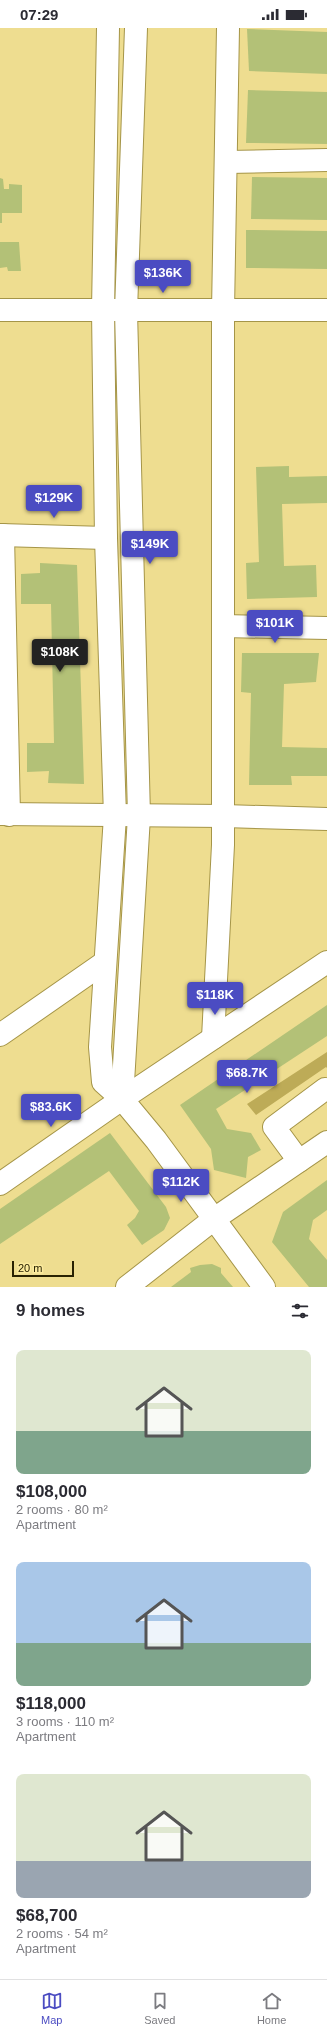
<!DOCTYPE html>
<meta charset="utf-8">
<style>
body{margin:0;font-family:Helvetica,sans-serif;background:#f2f2f3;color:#2b2b33;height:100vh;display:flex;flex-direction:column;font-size:15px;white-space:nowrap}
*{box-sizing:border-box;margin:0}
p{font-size:13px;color:#7c7c81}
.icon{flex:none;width:22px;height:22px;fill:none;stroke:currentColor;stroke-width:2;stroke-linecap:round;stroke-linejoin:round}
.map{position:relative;height:1259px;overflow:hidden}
.side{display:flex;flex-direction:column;background:#fff;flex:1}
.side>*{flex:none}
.scale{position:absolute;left:12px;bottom:10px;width:62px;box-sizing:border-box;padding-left:4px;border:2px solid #292202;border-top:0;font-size:11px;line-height:14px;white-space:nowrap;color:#292202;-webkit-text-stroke:3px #fceb9d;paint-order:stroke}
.price{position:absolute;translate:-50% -34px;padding:0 9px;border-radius:4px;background:#4b4cc2;color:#fff;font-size:13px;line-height:26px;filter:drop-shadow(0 1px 2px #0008)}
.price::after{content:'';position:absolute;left:50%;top:24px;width:12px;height:9px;margin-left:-6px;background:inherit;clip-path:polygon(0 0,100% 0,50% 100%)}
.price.on{background:#222;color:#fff}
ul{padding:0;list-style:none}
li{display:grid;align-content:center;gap:8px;height:212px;padding:0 16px}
li span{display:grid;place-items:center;height:124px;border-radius:8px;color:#555}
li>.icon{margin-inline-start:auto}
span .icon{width:72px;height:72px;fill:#fffc;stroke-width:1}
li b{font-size:17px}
h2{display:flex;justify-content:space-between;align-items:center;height:48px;padding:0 16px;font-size:17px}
.status{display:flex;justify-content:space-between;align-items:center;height:28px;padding:0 20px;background:#fff;direction:ltr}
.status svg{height:11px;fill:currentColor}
.tabs{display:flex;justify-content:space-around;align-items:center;height:56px;border-top:1px solid #e1e1e2;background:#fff;font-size:11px;color:#7c7c81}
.tabs a{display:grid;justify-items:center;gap:2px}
.tabs .on{color:#4b4cc2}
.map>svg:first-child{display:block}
</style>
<div class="status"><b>07:29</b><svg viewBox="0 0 49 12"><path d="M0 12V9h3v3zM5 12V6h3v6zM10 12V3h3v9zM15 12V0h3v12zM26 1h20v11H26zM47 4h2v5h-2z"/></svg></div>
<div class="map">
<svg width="327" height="1259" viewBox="0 0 327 1259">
<rect width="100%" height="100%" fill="#eedd90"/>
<path fill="#bdab57" d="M327 1024V1040L326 1039 256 1087 247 1076Z"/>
<g fill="#b3c177">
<path d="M247 1 327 4V46L249 43Z"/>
<path d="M248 62 327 64V116L246 115Z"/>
<path d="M252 149 327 150V192L251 191Z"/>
<path d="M0 150 3 151 4 161H9V156L22 157V185H2V195H0Z"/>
<path d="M246 202 327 203V241L246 240Z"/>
<path d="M0 214H19L21 243H8L7 239 0 240Z"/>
<path d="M289 438V449L327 448V475L282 476 284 538 316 537 317 569 247 571 246 535 259 534 256 439Z"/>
<path d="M40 535 77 537 84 756 48 755 49 743 27 744V715H54L51 576H21V546L40 545Z"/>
<path d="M242 625H319L316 654 284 656 282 719 327 720V748H291L292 757H249L251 665 241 664Z"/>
<path d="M327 977V1008L216 1081 227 1101 251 1105 261 1122 248 1129 246 1150 214 1142 211 1121 180 1077Z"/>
<path d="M110 1105 166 1179 170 1190 164 1202 142 1217 127 1197 135 1190 139 1183 109 1143 0 1216V1181Z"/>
<path d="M327 1152V1182L313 1192 309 1211 327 1232V1259H309L272 1214 283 1184Z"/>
<path d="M212 1236 221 1240V1245L233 1259H171L191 1244 190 1240 200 1237Z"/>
</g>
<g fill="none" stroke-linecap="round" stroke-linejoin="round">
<g stroke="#a59548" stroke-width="24">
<g id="minor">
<path d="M108 0 103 282 106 510 115 788 100 1019 103 1054 122 1071 156 1112 264 1259"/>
<path d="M226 134 327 132"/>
<path d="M0 282H327"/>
<path d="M0 507 106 510"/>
<path d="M3 507 9 787"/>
<path d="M223 598 327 600"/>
<path d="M0 786 224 788 327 791"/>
<path d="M0 1007 105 934"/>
<path d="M213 1010 223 817V283L228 0"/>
<path d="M122 1071 139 788 126 283 136 0"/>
<path d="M299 1133 274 1099 325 1061"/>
<path d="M0 1156 122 1071 327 934"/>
<path d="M127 1259 214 1191 327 1114"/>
</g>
</g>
<use href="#minor" stroke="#fff" stroke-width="22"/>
</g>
</svg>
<div class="scale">20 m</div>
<b class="price" style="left:163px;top:266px">$136K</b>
<b class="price" style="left:54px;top:491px">$129K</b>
<b class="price" style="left:150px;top:537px">$149K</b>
<b class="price" style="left:275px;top:616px">$101K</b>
<b class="price on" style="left:60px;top:645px">$108K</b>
<b class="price" style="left:215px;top:988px">$118K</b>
<b class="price" style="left:247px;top:1066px">$68.7K</b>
<b class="price" style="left:51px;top:1100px">$83.6K</b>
<b class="price" style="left:181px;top:1175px">$112K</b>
</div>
<section class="side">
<h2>9 homes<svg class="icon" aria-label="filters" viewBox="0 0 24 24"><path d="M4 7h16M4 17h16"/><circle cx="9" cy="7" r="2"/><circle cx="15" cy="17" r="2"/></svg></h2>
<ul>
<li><span style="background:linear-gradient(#dfe7d0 65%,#7fa58c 0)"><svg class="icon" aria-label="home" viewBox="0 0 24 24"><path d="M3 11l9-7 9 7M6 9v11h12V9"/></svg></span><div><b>$108,000</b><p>2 rooms · 80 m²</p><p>Apartment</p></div></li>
<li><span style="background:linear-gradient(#a9c7e8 65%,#7fa58c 0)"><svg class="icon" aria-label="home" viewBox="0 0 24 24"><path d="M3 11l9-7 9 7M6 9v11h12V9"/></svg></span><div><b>$118,000</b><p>3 rooms · 110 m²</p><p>Apartment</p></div></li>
<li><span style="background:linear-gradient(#dfe7d0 70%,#9aa5b1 0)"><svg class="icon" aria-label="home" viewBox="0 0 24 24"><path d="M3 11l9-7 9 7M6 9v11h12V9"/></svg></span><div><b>$68,700</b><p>2 rooms · 54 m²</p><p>Apartment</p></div></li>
</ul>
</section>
<nav class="tabs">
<a class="on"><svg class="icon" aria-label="map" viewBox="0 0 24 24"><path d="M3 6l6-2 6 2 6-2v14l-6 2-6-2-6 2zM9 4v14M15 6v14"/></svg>Map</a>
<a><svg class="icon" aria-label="saved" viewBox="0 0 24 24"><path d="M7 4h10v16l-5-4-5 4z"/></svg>Saved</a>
<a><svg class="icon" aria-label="home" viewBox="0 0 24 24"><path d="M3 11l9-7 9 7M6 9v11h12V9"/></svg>Home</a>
</nav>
